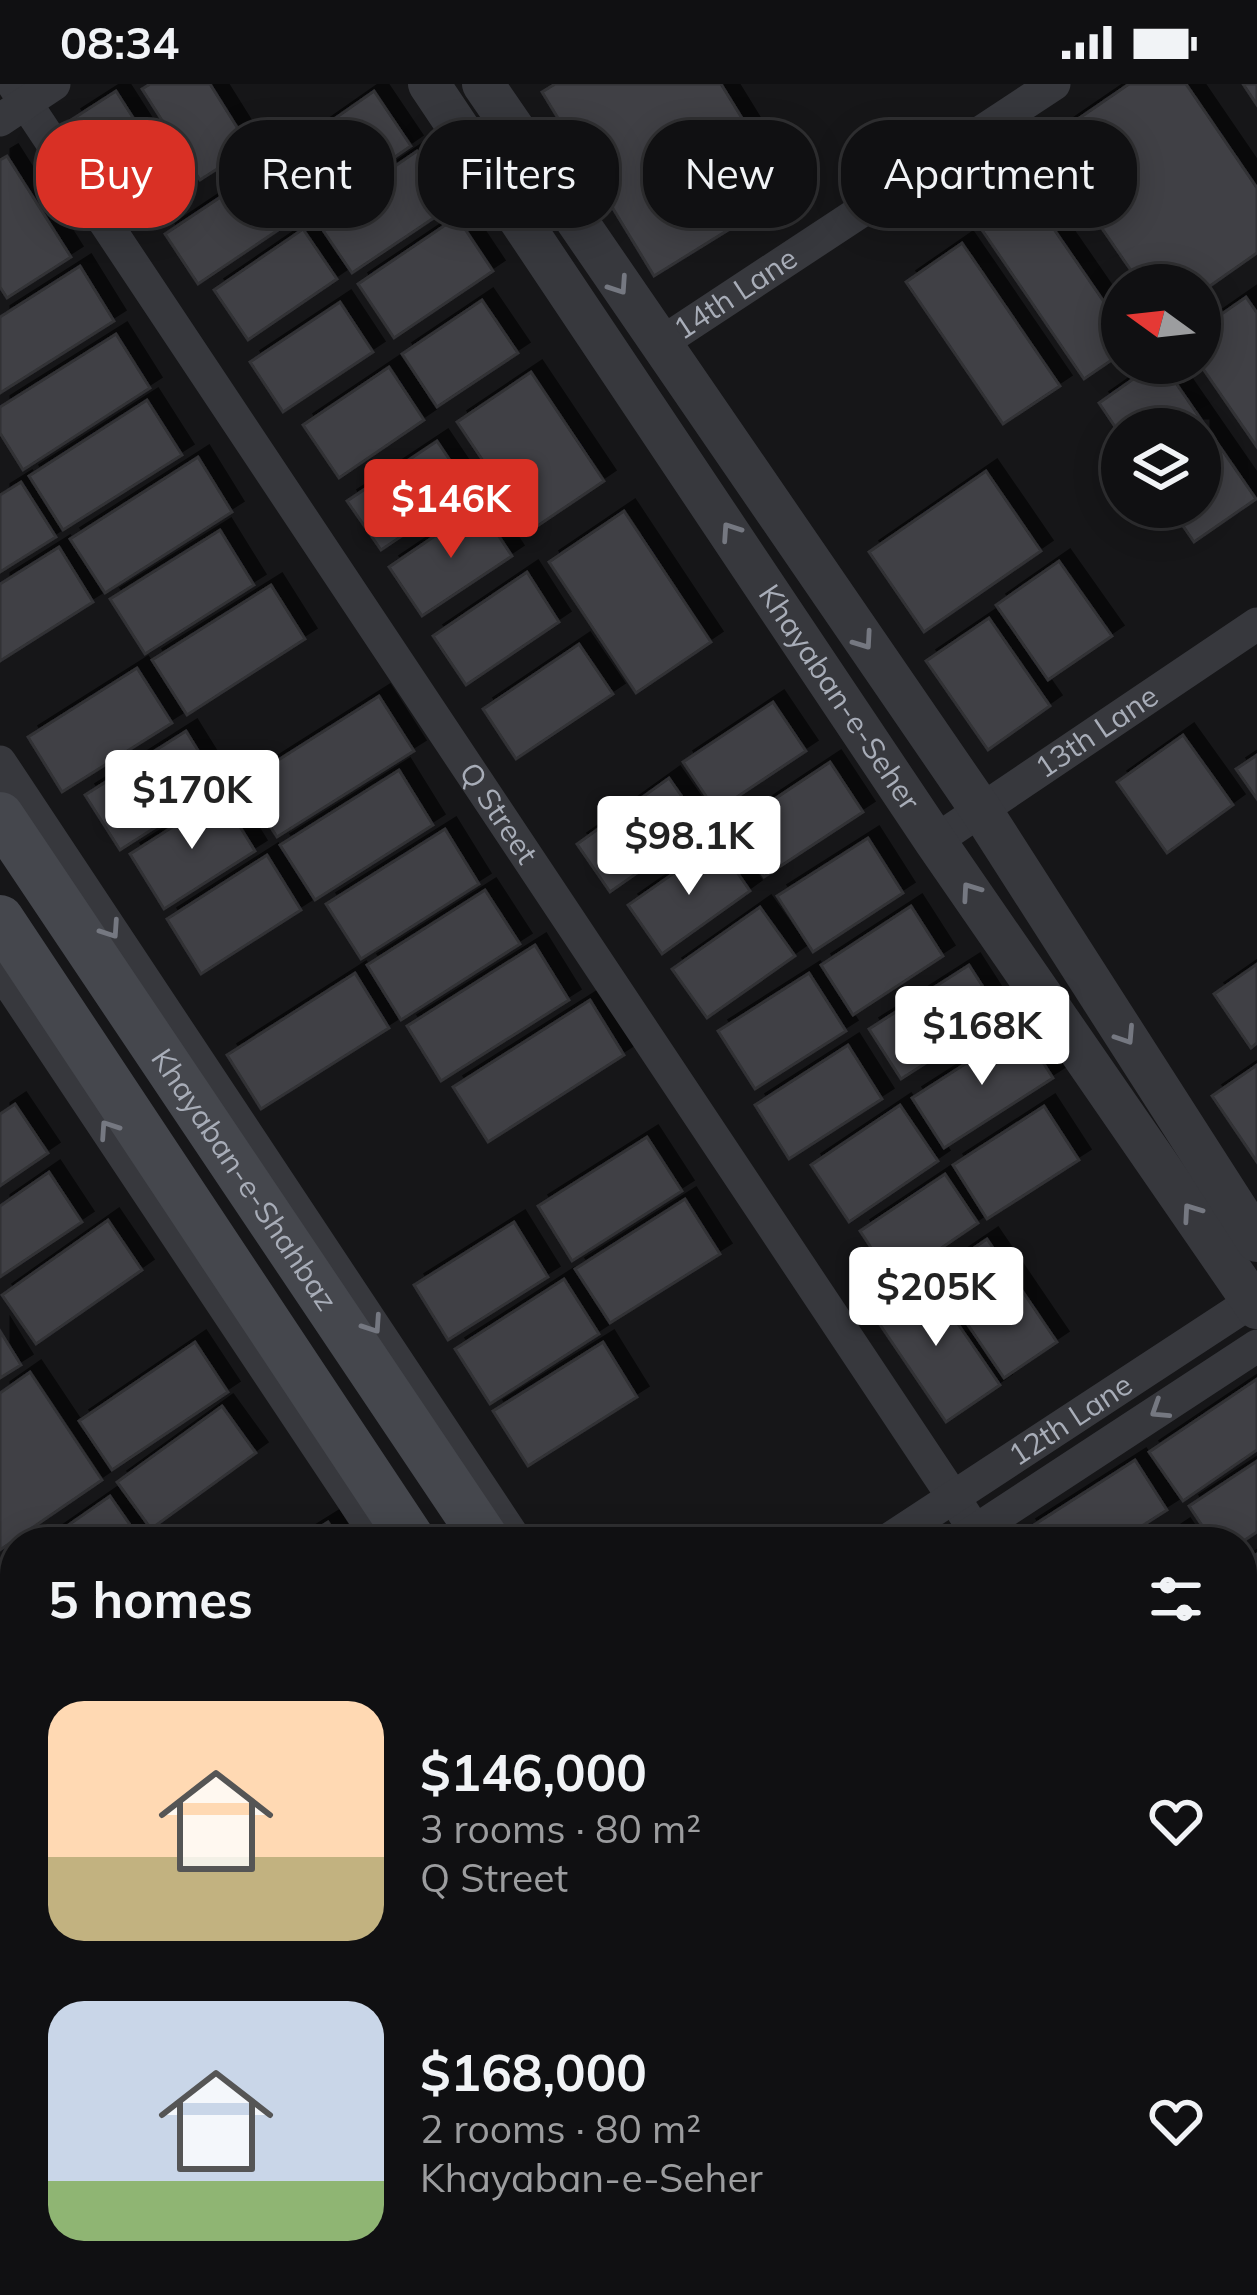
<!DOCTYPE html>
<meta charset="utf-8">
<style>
body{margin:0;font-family:Mulish,sans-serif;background:#1e1e20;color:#f1f3f6;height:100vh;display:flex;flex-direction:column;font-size:45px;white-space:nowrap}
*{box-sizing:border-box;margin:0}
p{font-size:39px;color:#9c9d9f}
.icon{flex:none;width:66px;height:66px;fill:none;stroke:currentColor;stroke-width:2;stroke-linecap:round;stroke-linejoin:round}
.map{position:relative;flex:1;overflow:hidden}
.sheet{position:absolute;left:0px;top:1443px;width:1257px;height:768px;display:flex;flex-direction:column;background:#101012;border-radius:48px 48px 0 0;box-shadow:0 6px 30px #0003,0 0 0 3px #303032}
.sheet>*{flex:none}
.hud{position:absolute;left:36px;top:36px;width:1185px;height:108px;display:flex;gap:24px}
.needle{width:78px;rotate:285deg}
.fabs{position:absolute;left:1101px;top:180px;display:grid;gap:24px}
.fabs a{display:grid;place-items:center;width:120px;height:120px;border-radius:50%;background:#101012;box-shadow:0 6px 30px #0003,0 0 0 3px #303032;font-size:60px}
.price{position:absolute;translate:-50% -102px;padding:0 27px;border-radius:12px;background:#fff;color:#222;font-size:39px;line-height:78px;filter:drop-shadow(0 3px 6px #0008)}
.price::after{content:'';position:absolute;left:50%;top:72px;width:36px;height:27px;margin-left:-18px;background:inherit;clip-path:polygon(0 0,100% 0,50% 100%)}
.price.on{background:#d93025;color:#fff}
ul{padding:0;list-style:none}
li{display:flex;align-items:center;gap:36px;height:300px;padding:0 48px}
li span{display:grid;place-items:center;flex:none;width:336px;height:240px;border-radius:36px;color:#555}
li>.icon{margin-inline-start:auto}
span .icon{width:144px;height:144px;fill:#fffc;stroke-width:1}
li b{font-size:51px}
h2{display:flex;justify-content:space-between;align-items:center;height:144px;padding:0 48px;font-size:51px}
.chip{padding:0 42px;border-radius:48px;background:#101012;box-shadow:0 6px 30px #0003,0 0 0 3px #303032;font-size:42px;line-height:108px}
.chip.on{background:#d93025;color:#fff}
.status{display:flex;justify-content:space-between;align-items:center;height:84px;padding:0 60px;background:#101012;direction:ltr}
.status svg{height:33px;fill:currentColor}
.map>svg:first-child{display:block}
</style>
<div class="status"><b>08:34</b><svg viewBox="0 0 49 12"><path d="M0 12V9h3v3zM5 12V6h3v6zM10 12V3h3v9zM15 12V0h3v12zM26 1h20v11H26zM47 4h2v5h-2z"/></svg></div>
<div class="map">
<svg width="1257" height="2211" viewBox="0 0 1257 2211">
<defs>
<filter id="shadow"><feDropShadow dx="11" dy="-11" stdDeviation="0" flood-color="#0009"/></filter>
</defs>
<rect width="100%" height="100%" fill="#161618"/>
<g fill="#404145" stroke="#303034" stroke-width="3" filter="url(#shadow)">
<path d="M150 0H210L250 64 200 96 142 5Z"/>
<path d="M555 0H721L788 109 654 192 542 8Z"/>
<path d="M1129 0H1186L1257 104V169L1200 209V201H1141L1043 59Z"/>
<path d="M1243 0H1257V21Z"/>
<path d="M116 7 180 107 134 136 71 36Z"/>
<path d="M374 7 411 62 313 129 277 75Z"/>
<path d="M417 67 453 121 352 189 316 136Z"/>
<path d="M7 72 71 173 7 214 0 203V76Z"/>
<path d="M1005 74 1122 244V269L1084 295 956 108Z"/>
<path d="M264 84 296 134 198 200 165 150Z"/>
<path d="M457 133 493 187 394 254 358 200Z"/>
<path d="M303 145 337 195 248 256 214 206Z"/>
<path d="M962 159 1060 302 1003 340 906 198Z"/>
<path d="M80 182 114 237 0 309V233Z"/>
<path d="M1246 213 1257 229V363L1199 279 1200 245Z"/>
<path d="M482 216 518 269 437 323 402 270Z"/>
<path d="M340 218 373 268 283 328 250 278Z"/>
<path d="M116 250 150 304 23 386 0 349V323Z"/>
<path d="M1156 279H1162L1256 415 1194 458 1170 423H1200V345H1122V353L1099 319Z"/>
<path d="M389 283 424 336 339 394 303 341Z"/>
<path d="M531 288 604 397 530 447 457 338Z"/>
<path d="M147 316 182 371 63 446 29 392Z"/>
<path d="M437 357 470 406 381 466 347 417Z"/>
<path d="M198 373 232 428 105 509 70 455Z"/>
<path d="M986 387 1041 467 924 548 869 468Z"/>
<path d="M21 398 56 453 0 488V411Z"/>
<path d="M479 422 512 472 422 532 389 483Z"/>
<path d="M624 427 711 558 636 609 549 478Z"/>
<path d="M220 446 254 501 145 570 110 515Z"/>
<path d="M59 463 93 518 0 577V500Z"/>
<path d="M1059 477 1112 552 1048 596 996 521Z"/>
<path d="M527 488 559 538 466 601 433 552Z"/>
<path d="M271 501 305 555 187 631 152 576Z"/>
<path d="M989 534 1050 622 988 666 926 577Z"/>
<path d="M579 560 613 610 516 675 483 625Z"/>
<path d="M137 584 172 639 62 708 28 653Z"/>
<path d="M379 612 414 667 277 753 242 699Z"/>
<path d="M773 618 806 667 716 727 683 678Z"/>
<path d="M186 647 220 702 120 766 85 711Z"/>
<path d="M1183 651 1233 721 1167 769 1117 698Z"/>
<path d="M1257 671V715L1236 685Z"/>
<path d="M830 678 863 728 764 793 731 744Z"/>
<path d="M399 686 433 741 315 816 280 761Z"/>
<path d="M669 694 703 743 610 808 577 760Z"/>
<path d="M221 712 255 767 164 825 130 770Z"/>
<path d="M445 745 479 800 361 875 326 820Z"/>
<path d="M868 754 903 809 813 868 777 812Z"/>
<path d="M717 759 750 807 662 870 628 821Z"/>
<path d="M267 771 301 826 201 890 167 835Z"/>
<path d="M485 806 520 860 401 936 367 881Z"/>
<path d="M911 822 943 872 853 931 821 881Z"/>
<path d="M760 823 795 872 707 934 672 885Z"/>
<path d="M535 861 569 916 441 997 407 942Z"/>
<path d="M1257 880V959L1251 964 1214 910Z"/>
<path d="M969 881 1001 931 901 995 869 945Z"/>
<path d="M355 889 389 944 261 1025 227 971Z"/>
<path d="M809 889 846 947 755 1005 718 947Z"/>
<path d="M590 916 624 971 488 1058 453 1003Z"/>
<path d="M1021 944 1053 994 944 1064 912 1014Z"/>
<path d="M848 961 882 1015 789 1075 755 1021Z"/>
<path d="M1257 981V1078L1212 1012Z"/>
<path d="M15 1020 48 1069 0 1102V1030Z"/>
<path d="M900 1021 938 1077 849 1138 811 1081Z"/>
<path d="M1044 1022 1079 1076 987 1135 953 1081Z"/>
<path d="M647 1053 682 1107 572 1177 538 1122Z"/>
<path d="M49 1088 82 1138 0 1193V1122Z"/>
<path d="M945 1090 978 1139 893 1197 860 1147Z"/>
<path d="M685 1115 720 1170 610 1239 575 1185Z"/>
<path d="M108 1136 142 1186 36 1260 2 1211Z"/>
<path d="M514 1138 548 1193 448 1256 414 1201Z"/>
<path d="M987 1155 1057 1258 1004 1294 934 1191Z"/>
<path d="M925 1192 1000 1301 946 1338 872 1229Z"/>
<path d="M564 1195 599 1250 490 1320 455 1265Z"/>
<path d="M0 1247 21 1281 0 1294Z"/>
<path d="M195 1258 228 1308 112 1386 79 1337Z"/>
<path d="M603 1258 637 1313 528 1382 493 1327Z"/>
<path d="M30 1288 102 1396 0 1466V1309Z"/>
<path d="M1257 1295V1366L1183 1417 1149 1368Z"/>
<path d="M222 1322 256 1369 151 1445 117 1398Z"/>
<path d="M1135 1376 1167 1426 1117 1458H1034L1026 1446Z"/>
<path d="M1257 1377V1448L1242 1458H1213L1189 1422Z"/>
<path d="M110 1412 142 1458H44Z"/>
<path d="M328 1438 340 1458H296Z"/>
<path d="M1179 1446 1187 1458H1161Z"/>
<path d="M1257 1470V1526L1242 1504V1480Z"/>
<path d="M15 1478V1525L0 1503V1488Z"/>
<path d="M1256 1561 1257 1639 1242 1650V1572Z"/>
<path d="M1246 1668 1257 1684V1788L1242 1766Z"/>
<path d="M15 1719V1987L0 1997V1729Z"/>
<path d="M1257 2102V2179L1245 2187 1242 2111Z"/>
<path d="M15 2133V2196H48L25 2211H0V2143Z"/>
<path d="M68 2196H140L150 2211H45Z"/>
<path d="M479 2196H545L522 2211H489Z"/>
<path d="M577 2196H635L645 2211H555Z"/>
<path d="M659 2196H706L684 2211H670Z"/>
<path d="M1079 2196H1109L1088 2210Z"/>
<path d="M1120 2196H1230L1232 2199 1214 2211H1099Z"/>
</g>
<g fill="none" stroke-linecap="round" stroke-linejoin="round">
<g stroke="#37383d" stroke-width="33">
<path id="s1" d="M13 0 983 1458"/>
<path d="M0 36 54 0"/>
<path id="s2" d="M658 261 1054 0"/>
<path d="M0 678 517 1458"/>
<path id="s3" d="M935 757 1257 540"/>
<path d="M0 886 381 1458"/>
<path id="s4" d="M885 1458 1257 1214"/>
<path d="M958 1458 1257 1262"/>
<path d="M1242 1829 1257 1851"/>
<path d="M1242 1902 1257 1892"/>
<path d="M0 2052 15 2041"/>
<path d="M0 2106 15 2096"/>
<path d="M873 2196 883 2211"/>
<path d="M1019 2196 1029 2211"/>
<path d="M286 2211 308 2196"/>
<path d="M794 2211 817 2196"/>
</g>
<g stroke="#37383d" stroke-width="42">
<path id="s5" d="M429 0 935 757 1257 1224"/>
<path d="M483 0 981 726 1257 1157"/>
<path d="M0 1586 15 1608"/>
<path d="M0 1650 15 1673"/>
<path d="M363 2196 373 2211"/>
<path d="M410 2196 420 2211"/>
</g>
<g stroke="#45474d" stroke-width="48">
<path id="s6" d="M0 732 487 1458"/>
<path d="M0 835 413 1458"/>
<path d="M911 2196 921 2211"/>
<path d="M986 2196 996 2211"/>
</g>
</g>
<defs><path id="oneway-chevron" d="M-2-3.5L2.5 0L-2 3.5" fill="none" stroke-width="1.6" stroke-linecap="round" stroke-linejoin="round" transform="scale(3)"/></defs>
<g stroke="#757881">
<use href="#oneway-chevron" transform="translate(619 202) rotate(56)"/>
<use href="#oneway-chevron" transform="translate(730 447) rotate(-124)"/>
<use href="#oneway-chevron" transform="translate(864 557) rotate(55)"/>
<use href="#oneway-chevron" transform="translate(970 807) rotate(-125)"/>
<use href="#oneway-chevron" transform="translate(111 846) rotate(56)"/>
<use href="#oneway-chevron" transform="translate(1126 952) rotate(57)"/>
<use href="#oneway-chevron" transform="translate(108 1045) rotate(-124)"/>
<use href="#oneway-chevron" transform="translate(1191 1128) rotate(-125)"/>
<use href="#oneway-chevron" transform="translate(373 1241) rotate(56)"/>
<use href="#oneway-chevron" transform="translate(1159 1326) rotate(147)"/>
</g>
<g text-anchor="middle" stroke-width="10" stroke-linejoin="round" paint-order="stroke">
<g font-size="30" fill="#a8adb8" stroke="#111113">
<text dy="10" stroke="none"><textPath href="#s2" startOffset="93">14th Lane</textPath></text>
<text dy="10" stroke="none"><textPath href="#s5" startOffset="738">Khayaban-e-Seher</textPath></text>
<text dy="10" stroke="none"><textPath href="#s3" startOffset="195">13th Lane</textPath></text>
<text dy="10" stroke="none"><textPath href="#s1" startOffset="876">Q Street</textPath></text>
<text dy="10" stroke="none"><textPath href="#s6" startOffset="438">Khayaban-e-Shahbaz</textPath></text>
<text dy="10" stroke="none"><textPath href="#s4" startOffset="222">12th Lane</textPath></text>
</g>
</g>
</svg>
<div class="fabs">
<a><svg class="needle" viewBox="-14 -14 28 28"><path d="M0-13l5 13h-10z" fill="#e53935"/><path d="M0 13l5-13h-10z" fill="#9c9d9f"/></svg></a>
<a><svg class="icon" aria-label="layers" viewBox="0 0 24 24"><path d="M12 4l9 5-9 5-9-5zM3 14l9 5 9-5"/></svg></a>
</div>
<b class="price on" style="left:451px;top:477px">$146K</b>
<b class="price" style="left:192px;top:768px">$170K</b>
<b class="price" style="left:689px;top:814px">$98.1K</b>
<b class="price" style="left:982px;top:1004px">$168K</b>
<b class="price" style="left:936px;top:1265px">$205K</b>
<div class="hud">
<a class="chip on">Buy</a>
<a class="chip">Rent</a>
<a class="chip">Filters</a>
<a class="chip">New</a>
<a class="chip">Apartment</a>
</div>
<section class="sheet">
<h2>5 homes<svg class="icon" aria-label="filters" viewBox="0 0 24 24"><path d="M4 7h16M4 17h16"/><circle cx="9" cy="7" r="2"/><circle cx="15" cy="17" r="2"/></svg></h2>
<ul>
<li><span style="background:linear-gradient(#ffd9b3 65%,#c2b280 0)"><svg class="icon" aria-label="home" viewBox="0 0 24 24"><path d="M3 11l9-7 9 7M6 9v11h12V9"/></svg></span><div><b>$146,000</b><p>3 rooms · 80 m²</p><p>Q Street</p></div><svg class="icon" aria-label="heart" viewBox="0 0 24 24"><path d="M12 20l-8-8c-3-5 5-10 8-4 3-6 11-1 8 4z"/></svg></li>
<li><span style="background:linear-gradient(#c9d6e8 75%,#8fb573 0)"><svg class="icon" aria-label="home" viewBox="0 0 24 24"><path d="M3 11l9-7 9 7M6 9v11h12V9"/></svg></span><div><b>$168,000</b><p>2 rooms · 80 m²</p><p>Khayaban-e-Seher</p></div><svg class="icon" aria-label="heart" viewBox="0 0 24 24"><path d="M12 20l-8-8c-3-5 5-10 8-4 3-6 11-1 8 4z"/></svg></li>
</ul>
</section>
</div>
